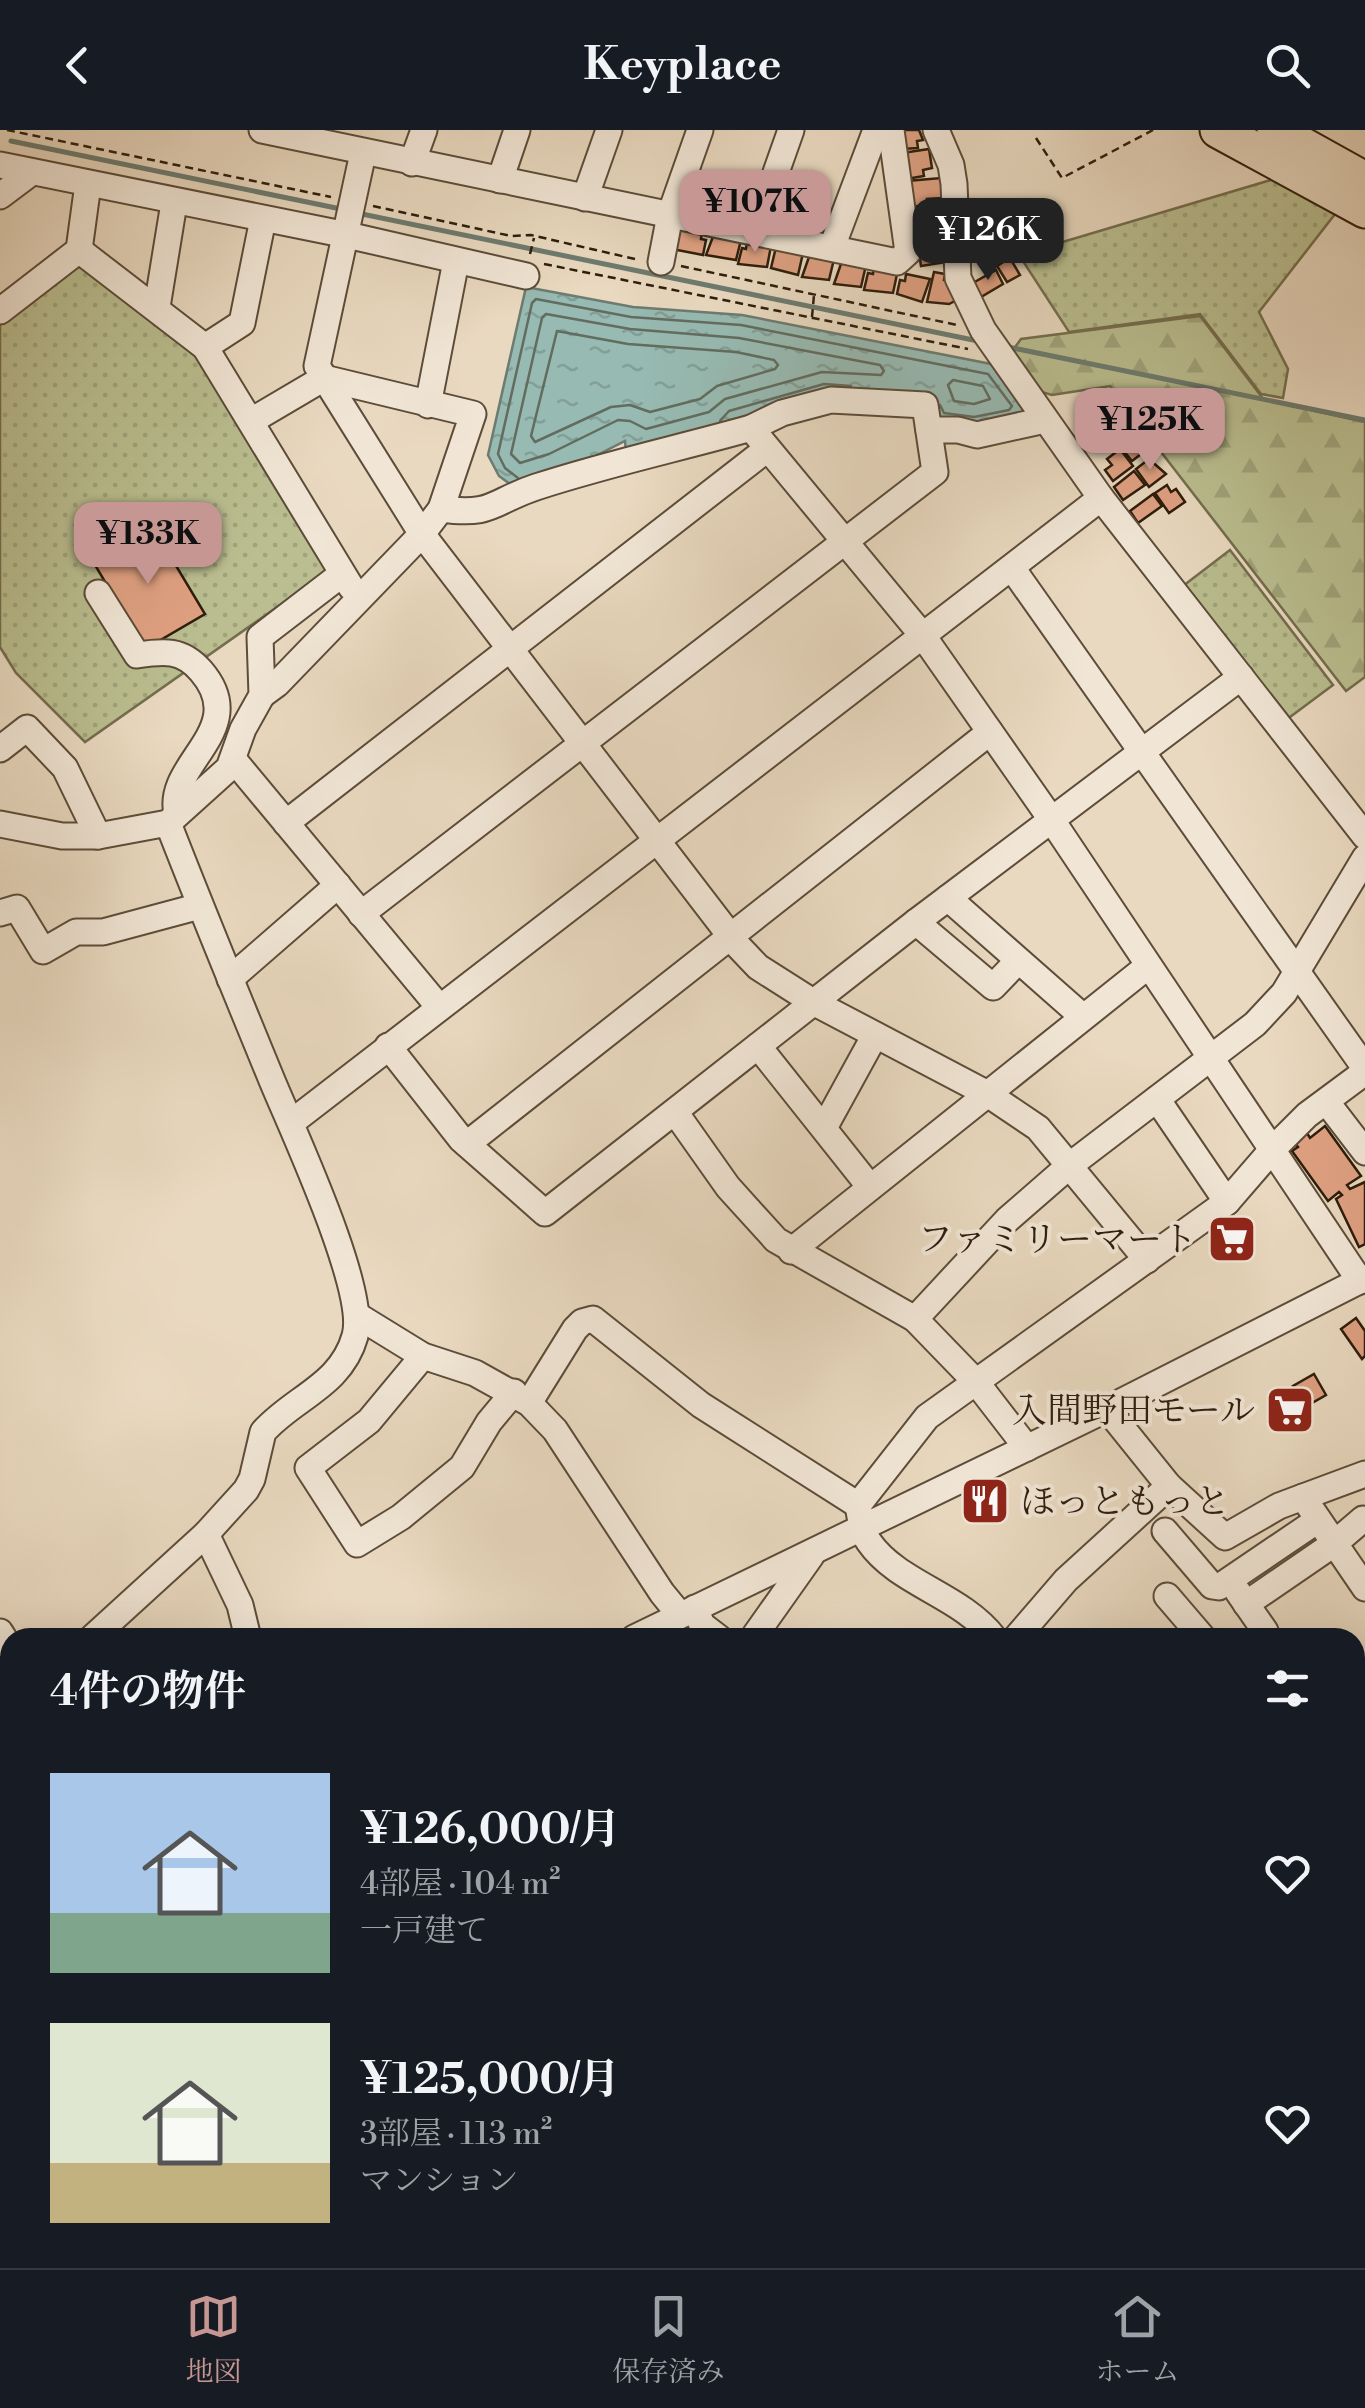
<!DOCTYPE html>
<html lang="ja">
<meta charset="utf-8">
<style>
body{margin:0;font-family:"Libre Bodoni","Noto Serif JP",serif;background:#20242c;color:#f1f3f6;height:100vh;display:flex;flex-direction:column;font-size:38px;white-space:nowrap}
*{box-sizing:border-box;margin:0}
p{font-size:32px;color:#9ea1a6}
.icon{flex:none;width:55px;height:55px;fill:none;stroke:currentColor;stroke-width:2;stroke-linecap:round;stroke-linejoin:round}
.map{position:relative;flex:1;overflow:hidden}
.panel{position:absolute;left:0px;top:1498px;width:1365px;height:642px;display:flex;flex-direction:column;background:#171b24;border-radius:30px 30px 0 0;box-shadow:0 10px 40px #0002}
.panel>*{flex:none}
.price{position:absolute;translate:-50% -85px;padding:0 22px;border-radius:20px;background:#c59692;color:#111;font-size:32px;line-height:65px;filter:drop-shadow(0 2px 5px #0008)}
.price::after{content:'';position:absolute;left:50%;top:60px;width:30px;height:22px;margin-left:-15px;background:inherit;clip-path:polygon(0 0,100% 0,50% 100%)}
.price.on{background:#222;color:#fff}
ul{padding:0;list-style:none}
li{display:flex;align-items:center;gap:30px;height:250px;padding:0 50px}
li span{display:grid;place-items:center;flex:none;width:280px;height:200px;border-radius:0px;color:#555}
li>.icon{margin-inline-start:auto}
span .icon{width:120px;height:120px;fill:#fffc;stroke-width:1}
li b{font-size:42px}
h2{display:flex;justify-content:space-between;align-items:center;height:120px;padding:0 50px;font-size:42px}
header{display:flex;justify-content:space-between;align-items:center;height:130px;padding:0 50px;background:#171b24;font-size:45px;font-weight:800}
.dock{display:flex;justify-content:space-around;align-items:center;height:140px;border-top:2px solid #363941;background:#171b24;font-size:28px;color:#9ea1a6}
.dock a{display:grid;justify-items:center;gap:5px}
.dock .on{color:#c59692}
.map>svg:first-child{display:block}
</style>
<header><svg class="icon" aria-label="back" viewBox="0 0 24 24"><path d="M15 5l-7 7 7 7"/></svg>Keyplace<svg class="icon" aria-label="search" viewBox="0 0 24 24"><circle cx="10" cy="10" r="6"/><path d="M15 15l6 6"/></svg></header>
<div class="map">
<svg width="1365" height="2138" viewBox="0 0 1365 2138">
<defs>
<pattern id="green-dots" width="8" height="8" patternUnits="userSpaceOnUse" patternTransform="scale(2.5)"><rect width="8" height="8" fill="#babe90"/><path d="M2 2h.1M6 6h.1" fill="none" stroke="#a0a37b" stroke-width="1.8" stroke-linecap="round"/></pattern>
<pattern id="forest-firs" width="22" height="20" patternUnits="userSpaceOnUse" patternTransform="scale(2.5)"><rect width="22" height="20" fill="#babe90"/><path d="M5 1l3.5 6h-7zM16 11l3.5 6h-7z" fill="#a0a37b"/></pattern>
<pattern id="water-ripples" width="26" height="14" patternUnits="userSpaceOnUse" patternTransform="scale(2.5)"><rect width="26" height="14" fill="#97bab2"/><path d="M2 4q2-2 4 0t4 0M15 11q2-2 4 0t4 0" fill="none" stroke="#829f98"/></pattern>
</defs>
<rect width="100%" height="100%" fill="#e9d9c0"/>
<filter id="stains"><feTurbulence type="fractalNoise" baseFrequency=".002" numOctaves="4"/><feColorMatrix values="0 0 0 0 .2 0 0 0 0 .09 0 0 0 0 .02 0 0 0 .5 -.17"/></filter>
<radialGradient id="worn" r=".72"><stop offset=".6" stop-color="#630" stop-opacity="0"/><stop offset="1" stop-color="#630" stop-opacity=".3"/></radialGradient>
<g fill="url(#green-dots)" stroke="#746e4e" stroke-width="2.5">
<path d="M1274 49 1335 84 1259 182 1288 239 1283 268 1261 264 1200 184 1069 202 1019 125Z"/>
<path d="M74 134H85L197 220 328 433 327 442 85 612 16 543 0 517V191Z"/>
<path d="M1230 420 1333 555 1286 590 1183 456Z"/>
</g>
<g fill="url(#forest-firs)" stroke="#746e4e" stroke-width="2.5">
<path d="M1200 186 1264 270 1365 292V547L1346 561 1110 256 1052 265 1028 258 1007 228 1021 209Z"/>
<path d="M1365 1890V2000L1355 1996V1891Z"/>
</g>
<path fill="url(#water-ripples)" stroke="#6d7b70" stroke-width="2.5" d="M526 157 633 177 742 185 996 235 1031 282 975 297 827 263 731 290V299L626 322 625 311 558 345 518 360 499 346 488 325Z"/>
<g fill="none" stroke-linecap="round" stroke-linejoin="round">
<g stroke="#626c5f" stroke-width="2.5">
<path d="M546 184 630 199 739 208 880 235 884 241 881 245 822 242 725 269 709 282 646 299 630 291 618 290 549 324 520 333 511 324 542 188Z"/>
<path d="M557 201 628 214 736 222 774 230 778 235 775 239 717 256 700 269 650 282 630 275 611 277 535 312 531 306Z"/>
<path d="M953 250 983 256 990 269 974 274 954 271 948 255Z"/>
<path d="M720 291 729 281 824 254 851 256"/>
<path d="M518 348 505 338 498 324 532 173 536 169 631 187 741 195 988 244 1012 276 1009 280 974 287 944 283 940 275"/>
</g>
<g stroke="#6d7b70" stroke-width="5">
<path d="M11 11 341 79"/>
<path d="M357 83 978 211"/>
<path d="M1008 217 1365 290"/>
</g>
</g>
<g fill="#dfa182" stroke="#2d1d0c" stroke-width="2.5">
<path d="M900 0H919L923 10 917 11 918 18 902 19Z"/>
<path d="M929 19 932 38 923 40 924 46 906 49 902 23Z"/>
<path d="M941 48 943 68 927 69 928 75 910 77 907 51Z"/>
<path d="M943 78V98L932 99V105L918 107 915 86 925 85 924 80Z"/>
<path d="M676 96 702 101 701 109 706 110 703 125 672 119Z"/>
<path d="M1000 101 1011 121 999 129 987 109Z"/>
<path d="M714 104 741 110 736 130 706 125Z"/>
<path d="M944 107 946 132 921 136 918 116 927 114 926 110Z"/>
<path d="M985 107 994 123 978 132 976 128 969 132 963 122Z"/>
<path d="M747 112 771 116 767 137 738 134 742 118 746 119Z"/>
<path d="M776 117 803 123 798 145 771 138Z"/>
<path d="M810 124 834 129 829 150 802 147Z"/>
<path d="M1010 128 1020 145 1007 152 997 136Z"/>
<path d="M842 131 866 135 861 157 834 154Z"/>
<path d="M874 137 897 144 893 163 864 160 868 143 873 144Z"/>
<path d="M996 140 1003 154 981 167 973 153Z"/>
<path d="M934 142 945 144 944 150 949 151 957 170 949 174 927 172Z"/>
<path d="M906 144 930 149 922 172 897 164 900 150 905 151Z"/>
<path d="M1107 261 1117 276 1094 291 1084 276Z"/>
<path d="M1119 276 1130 293 1116 303 1105 286Z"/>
<path d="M1103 287 1112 299 1085 318 1078 307Z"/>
<path d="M1132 304 1145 321 1132 331 1119 315Z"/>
<path d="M1120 319 1133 336 1113 351 1105 340 1112 335 1107 329Z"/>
<path d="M1149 329 1166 344 1149 357 1136 339Z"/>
<path d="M1134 341 1145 355 1123 370 1114 357Z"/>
<path d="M1167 355 1171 362 1176 359 1185 372 1169 383 1155 363Z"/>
<path d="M1153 364 1162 376 1138 393 1130 381Z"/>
<path d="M151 394 205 484 145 519 92 430Z"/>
<path d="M1325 996 1361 1046 1347 1055 1350 1059 1365 1052V1114L1359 1117 1336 1069 1342 1065 1339 1062 1328 1071 1292 1021 1298 1017 1294 1012 1307 1003 1310 1008Z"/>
<path d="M1356 1188 1365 1201V1226L1362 1229 1341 1199Z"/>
<path d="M1314 1244 1326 1265 1305 1277 1293 1256Z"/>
</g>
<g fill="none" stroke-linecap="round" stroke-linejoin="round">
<g stroke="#5c4c39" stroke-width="29">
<g id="minor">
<path d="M262 0 897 132 908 122 891 0"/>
<path d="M936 0 951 35 954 54 958 148 983 200 1101 368 1365 706"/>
<path d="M363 23 317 236 422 404 738 816 758 837 813 872 986 963 1038 998 1147 1130"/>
<path d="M412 33 424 0"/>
<path d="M0 35 347 105 526 146"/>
<path d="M500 50 517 0"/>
<path d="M0 66 32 42"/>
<path d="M585 68 609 0"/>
<path d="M755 102 791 0"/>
<path d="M832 117 876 0"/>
<path d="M79 120 205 217 351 457"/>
<path d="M661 132 670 85 700 0"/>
<path d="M157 177 174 73"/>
<path d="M0 181 79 120 88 54"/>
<path d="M205 217 242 193 263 89"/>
<path d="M428 275 456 131"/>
<path d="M251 291 324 248 473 284 441 379 422 404 277 554 262 565"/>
<path d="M751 298 923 506 1051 689 1360 1151"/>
<path d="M929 300H958L977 305 1045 290"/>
<path d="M1012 438 1365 938"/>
<path d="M98 463 137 525C164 521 182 519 201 541 252 600 165 633 177 684"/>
<path d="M0 619 27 598 65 638 98 706"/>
<path d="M233 629 439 877"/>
<path d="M286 693 767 319"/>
<path d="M0 694 62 706H98L168 693 229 638 243 599 262 565 260 507 342 444"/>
<path d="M948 768 1083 887"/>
<path d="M0 783 17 778 43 821 76 802H103L200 776"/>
<path d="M361 784 935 342 925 275 831 270 782 283 751 298C680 318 606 334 536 357 491 372 494 386 441 379"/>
<path d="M916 792 993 857 1018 831"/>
<path d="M230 849 338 755"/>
<path d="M388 916 461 1009 545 1083 916 792 1241 547"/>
<path d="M758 916 870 1057"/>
<path d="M1157 969 1227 1072"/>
<path d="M1332 979 1365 1022"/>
<path d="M675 982 728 1057 776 1110 915 1189 976 1252 1027 1318"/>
<path d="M292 992 1101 368"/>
<path d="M824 998 875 905"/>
<path d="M467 1014 990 602"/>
<path d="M791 1121 1148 836"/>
<path d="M358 1186 423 1226 475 1243 529 1273 555 1300 662 1463 680 1485"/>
<path d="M915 1189 1007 1090 1069 1036 1255 894 1284 863 1365 728"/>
<path d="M423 1226 369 1291 308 1338 357 1414 401 1387 462 1337 489 1292 514 1262"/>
<path d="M529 1273 575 1199 582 1192 593 1189 701 1275 858 1375"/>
<path d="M1107 1279 1169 1356 1225 1407 1279 1376 1303 1367 1365 1458"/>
<path d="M1303 1367 1365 1344"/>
<path d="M1165 1401 1212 1456 1219 1457 1318 1390"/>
<path d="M206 1404 240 1475 248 1508"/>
<path d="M1238 1462 1265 1501 1267 1508"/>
<path d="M1167 1466 1203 1508"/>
<path d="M1246 1474 1335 1413 1363 1389 1365 1391"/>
<path d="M695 1478 702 1495 719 1508"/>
<path d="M0 1502 10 1518"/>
<path d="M92 1508 206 1404 246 1360 252 1349 263 1302C294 1267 341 1256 355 1206 368 1160 291 997 271 948 236 863 201 778 168 693"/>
<path d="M634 1508 1107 1279 1365 1148"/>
<path d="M753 1508 811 1426"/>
<path d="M994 1508C961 1465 898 1454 869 1412 862 1402 860 1387 858 1375L927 1287 1227 1072 1272 1020 1307 985 1365 942"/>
<path d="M1016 1508 1066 1450 1169 1356"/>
<path d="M0 1643 10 1627"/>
<path d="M1355 1662 1365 1671"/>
<path d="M1355 1718 1365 1713"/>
<path d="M0 1762 10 1777"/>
<path d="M0 1848 5 1830"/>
<path d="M1355 2050 1365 2042"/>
<path d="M0 2064 10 2075"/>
<path d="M60 2130 66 2138"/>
<path d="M371 2130 376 2138"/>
<path d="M707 2130 712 2138"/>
<path d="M1022 2130 1030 2138"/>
<path d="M248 2138 257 2130"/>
<path d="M800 2138 809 2130"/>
<path d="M1279 2138 1284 2130"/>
</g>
</g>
<g stroke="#2d1d0c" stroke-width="39">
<g id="highway">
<path d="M1218 0 1365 80"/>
<path d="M1275 0 1365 50"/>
</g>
</g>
<g stroke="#2d1d0c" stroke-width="2.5" stroke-dasharray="8 5" stroke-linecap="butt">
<path d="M7 0 331 67"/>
<path d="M1036 8 1062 48 1153 0"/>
<path d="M373 76 511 106 531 105 639 130"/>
<path d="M530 124 534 108"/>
<path d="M544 134 968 219"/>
<path d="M681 136 957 195"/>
<path d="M812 187 814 165"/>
</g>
<use href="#minor" stroke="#f1e6d6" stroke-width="25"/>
<use href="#highway" stroke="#e9d9c0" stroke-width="35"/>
</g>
<defs>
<g id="supermarket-square" transform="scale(2.5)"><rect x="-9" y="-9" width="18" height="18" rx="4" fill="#8f2418" stroke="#f1e6d6"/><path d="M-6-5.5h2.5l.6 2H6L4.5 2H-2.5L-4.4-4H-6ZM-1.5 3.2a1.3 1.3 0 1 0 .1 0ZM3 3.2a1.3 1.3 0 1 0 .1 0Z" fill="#fff"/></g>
<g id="restaurant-square" transform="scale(2.5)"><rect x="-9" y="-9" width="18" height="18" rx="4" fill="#8f2418" stroke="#f1e6d6"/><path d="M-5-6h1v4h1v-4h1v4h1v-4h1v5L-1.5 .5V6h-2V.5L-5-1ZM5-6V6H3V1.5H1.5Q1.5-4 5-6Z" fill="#fff"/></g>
</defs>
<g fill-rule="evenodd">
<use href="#supermarket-square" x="1232" y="1109"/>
<use href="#supermarket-square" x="1290" y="1280"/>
<use href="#restaurant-square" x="985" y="1371"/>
</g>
<g text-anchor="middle" stroke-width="8" stroke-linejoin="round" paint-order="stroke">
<g font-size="35" fill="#2d1d0c" stroke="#f1e6d6" text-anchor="end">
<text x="1197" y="1121">ファミリーマート</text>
<text x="1255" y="1292">入間野田モール</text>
<text x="1020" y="1383" text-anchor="start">ほっともっと</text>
</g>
</g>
<rect width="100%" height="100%" filter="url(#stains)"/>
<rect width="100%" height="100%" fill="url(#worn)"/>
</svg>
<b class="price" style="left:755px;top:125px">¥107K</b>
<b class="price on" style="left:988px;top:153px">¥126K</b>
<b class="price" style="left:1150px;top:343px">¥125K</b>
<b class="price" style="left:148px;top:457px">¥133K</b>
<section class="panel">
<h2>4件の物件<svg class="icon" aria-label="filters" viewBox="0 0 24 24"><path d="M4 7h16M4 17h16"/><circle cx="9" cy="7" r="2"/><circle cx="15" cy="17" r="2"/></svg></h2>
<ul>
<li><span style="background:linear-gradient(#a9c7e8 70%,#7fa58c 0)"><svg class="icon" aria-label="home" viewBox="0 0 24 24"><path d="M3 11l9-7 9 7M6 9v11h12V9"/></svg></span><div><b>¥126,000/月</b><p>4部屋 · 104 m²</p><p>一戸建て</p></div><svg class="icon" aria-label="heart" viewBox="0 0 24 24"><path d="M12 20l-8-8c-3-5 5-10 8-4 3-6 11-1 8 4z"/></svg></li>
<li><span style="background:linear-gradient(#dfe7d0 70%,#c2b280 0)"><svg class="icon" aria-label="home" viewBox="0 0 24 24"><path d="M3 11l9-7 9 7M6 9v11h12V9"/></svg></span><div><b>¥125,000/月</b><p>3部屋 · 113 m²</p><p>マンション</p></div><svg class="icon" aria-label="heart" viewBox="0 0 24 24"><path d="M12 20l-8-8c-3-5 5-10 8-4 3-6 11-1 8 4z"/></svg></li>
</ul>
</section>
</div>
<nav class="dock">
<a class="on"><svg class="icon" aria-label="map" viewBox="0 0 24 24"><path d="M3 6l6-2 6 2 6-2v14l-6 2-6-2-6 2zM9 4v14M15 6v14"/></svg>地図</a>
<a><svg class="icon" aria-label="saved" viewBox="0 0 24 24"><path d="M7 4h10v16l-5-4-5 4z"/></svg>保存済み</a>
<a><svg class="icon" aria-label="home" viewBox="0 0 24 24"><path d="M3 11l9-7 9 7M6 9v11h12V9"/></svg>ホーム</a>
</nav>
